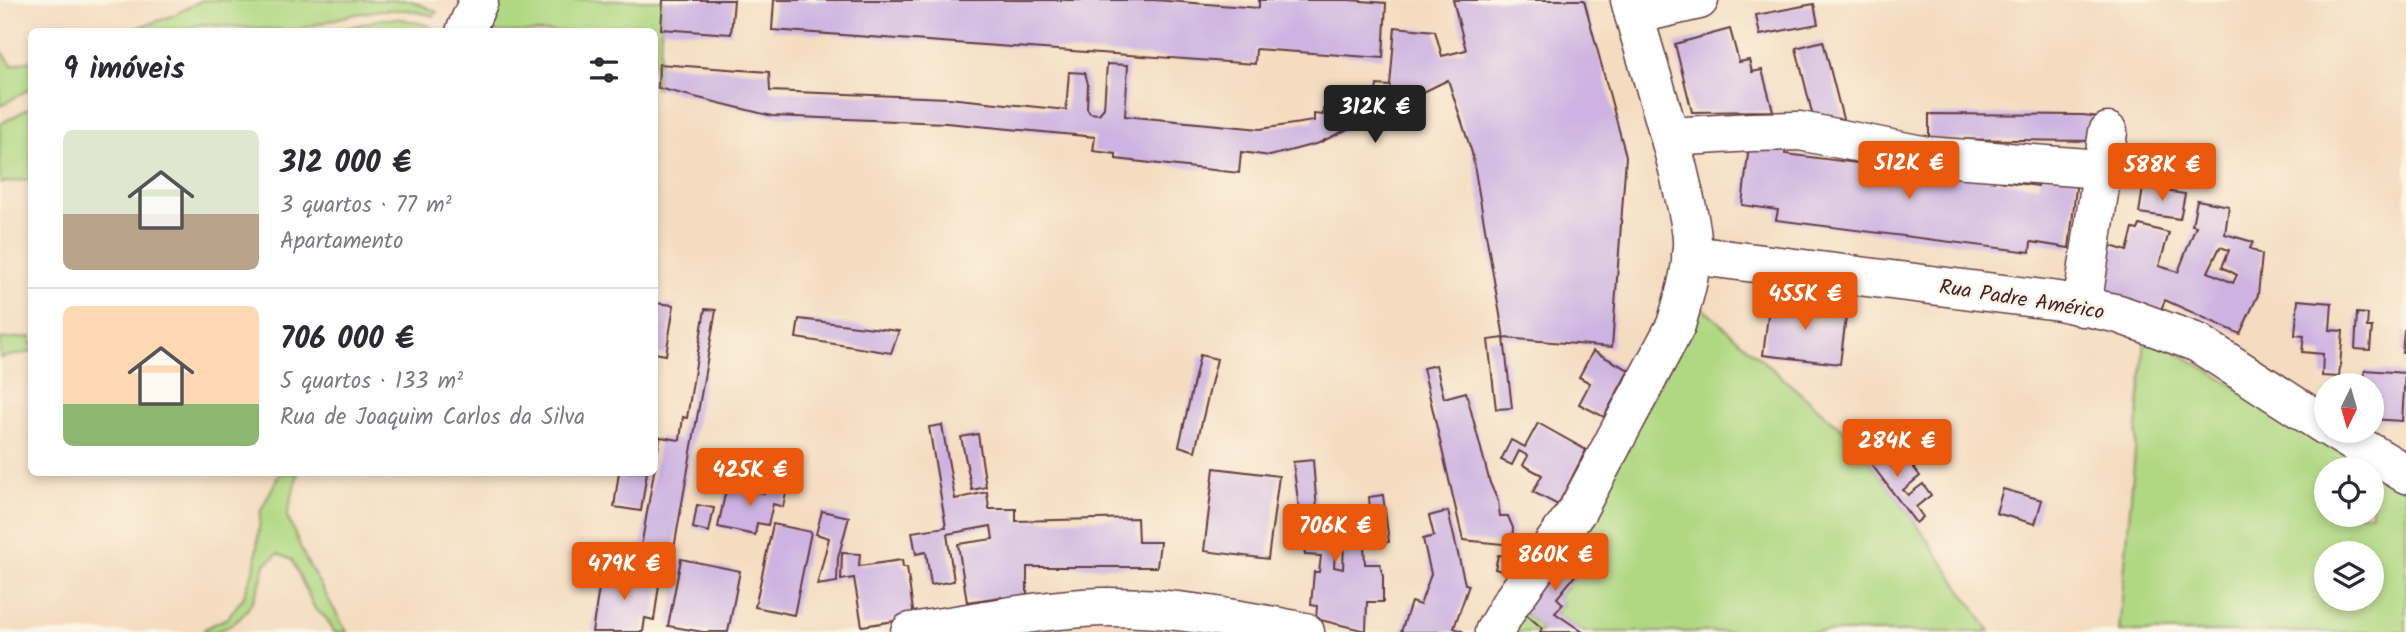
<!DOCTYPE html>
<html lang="pt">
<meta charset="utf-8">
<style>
body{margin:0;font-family:Kalam,sans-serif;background:#f7f7f7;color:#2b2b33;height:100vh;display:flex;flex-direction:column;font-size:26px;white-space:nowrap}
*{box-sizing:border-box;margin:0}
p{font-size:23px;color:#7c7c81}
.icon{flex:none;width:38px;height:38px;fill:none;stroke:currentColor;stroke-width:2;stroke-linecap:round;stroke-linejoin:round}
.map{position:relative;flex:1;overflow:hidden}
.side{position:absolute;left:28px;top:28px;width:630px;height:448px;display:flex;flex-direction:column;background:#fff;border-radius:10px;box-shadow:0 4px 10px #0003}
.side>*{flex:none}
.needle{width:46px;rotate:185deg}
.tools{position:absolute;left:2314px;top:373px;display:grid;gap:14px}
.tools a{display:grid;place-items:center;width:70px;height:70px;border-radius:50%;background:#fff;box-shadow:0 4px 10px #0003;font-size:35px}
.price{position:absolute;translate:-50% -60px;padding:0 16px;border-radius:7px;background:#ea580c;color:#fff;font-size:23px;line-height:46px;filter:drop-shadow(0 2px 4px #0008)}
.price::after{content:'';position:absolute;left:50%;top:42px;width:21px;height:16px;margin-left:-10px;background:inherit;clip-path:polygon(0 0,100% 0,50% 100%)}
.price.current{background:#222;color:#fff}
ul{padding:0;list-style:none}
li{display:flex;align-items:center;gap:21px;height:175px;padding:0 35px}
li+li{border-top:2px solid #e1e1e2}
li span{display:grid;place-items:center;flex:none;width:196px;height:140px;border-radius:10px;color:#555}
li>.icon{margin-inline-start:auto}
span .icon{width:84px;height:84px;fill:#fffc;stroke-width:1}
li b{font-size:30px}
h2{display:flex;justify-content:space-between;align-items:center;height:84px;padding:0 35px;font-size:30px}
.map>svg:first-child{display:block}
</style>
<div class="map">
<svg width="2406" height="632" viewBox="0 0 2406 632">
<rect width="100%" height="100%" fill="#fcf5e5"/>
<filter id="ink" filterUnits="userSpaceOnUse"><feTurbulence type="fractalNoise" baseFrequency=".0143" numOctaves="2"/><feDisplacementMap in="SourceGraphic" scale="14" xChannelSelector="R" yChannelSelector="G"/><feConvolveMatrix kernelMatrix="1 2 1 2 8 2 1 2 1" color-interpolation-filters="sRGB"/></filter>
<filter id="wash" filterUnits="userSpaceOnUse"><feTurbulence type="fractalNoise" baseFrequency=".00686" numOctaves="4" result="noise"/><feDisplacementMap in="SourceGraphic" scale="28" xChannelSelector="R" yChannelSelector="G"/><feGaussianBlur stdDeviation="1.57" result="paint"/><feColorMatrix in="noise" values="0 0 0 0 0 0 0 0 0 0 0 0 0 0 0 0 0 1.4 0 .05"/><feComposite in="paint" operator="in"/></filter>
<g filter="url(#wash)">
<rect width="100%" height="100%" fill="#f4dcc0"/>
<g fill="#b0d883" stroke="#7d7c57" stroke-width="2" fill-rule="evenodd">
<path d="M202 0H410L437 12 434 16 408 10H381L350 15 292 31 202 24 177 31H128L172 16Z"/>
<path d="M495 0H663L658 88H655L654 32H481Z"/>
<path d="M381 19H402L430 26 428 31H336Z"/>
<path d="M0 48 12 65 32 60 31 88 0 106Z"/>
<path d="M31 107V179L0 183V124Z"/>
<path d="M1701 307 1852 438 1916 523 1990 632H1583L1555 613 1563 604 1557 598 1590 558 1572 543Z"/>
<path d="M31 337V352L0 358V339Z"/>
<path d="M2145 338 2165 345 2406 489V632H2119ZM2326 469H2371V514H2326ZM2326 553H2371V598H2326Z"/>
<path d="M280 473H298L287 516 306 560 347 632H334L326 618 315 609 292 560 278 554 265 564C259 597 242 632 205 632L204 629 227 618 243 598 255 565 261 510Z"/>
<path d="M1520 609 1542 628 1540 632H1509Z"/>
</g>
<g id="blocks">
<g fill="#cdb3e1" fill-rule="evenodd">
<path d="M663 0H734L731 34 661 29Z"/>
<path d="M774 0H1154L1259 8V0H1349L1386 3 1383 58 1256 49 1255 64 772 30Z"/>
<path d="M1453 0H1584L1626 156 1612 347 1504 338 1472 153 1448 80 1319 143 1270 156 1241 152 1239 173 1116 159V154L1093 151 1095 137 946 123 772 116 658 88 659 64 769 72 770 91 948 98 1066 110 1069 72 1085 73 1088 84 1087 108 1090 113 1099 114 1104 108 1107 64 1128 65 1125 116 1260 129 1314 121V114L1323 115V109L1333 110V106L1343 107 1344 103H1354V97L1365 98V91L1376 92 1377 85 1390 86 1395 27 1435 31 1442 56 1466 50Z"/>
<path d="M1814 4 1818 24 1760 35 1756 15Z"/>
<path d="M1730 29 1739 62 1749 60 1752 72 1762 70 1773 111 1692 112 1675 44Z"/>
<path d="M1823 41 1843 119 1814 121 1796 48Z"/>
<path d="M1929 114 2083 115 2101 117 2096 141 1929 139Z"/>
<path d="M1750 137 1786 142 1785 154 2038 186 2040 174 2077 179 2069 248 2031 242 2030 252 1776 220 1778 210 1742 205Z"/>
<path d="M2143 188 2185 194 2180 219 2139 213Z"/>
<path d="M2197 200 2229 206 2225 234 2253 242 2250 248 2262 255 2258 295 2240 334 2165 300 2160 312 2094 297 2101 243 2127 251 2133 229 2138 230 2140 225 2169 233 2159 266 2178 272 2196 226 2192 225ZM2220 247 2229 250 2222 267 2237 275 2233 283 2208 272Z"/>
<path d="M1770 299 1847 309 1840 364 1763 355Z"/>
<path d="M2298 300 2332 303 2330 330 2343 331 2339 377 2322 376 2323 354 2302 352 2304 336 2295 335Z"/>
<path d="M654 303 674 305 666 355 654 353Z"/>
<path d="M705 309 716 310 672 560 657 558 658 556 640 553 660 437 680 440 683 417 687 418Z"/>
<path d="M2357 313 2368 314 2367 327H2372L2370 350 2355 349Z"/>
<path d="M799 319 899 331 891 353 796 338Z"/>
<path d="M2404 330H2406V353H2402Z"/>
<path d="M1504 338 1512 408 1496 409 1488 340Z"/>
<path d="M1593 351 1629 370 1604 417 1579 404 1590 383 1579 377Z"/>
<path d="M1200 355 1217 359 1195 451 1179 446Z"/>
<path d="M1436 365 1444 398 1466 392 1490 483 1498 501 1500 516H1508L1513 528 1512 545 1463 540 1423 368Z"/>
<path d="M2365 370 2405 373 2402 421 2371 419V385H2364Z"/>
<path d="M1538 423 1586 450 1558 505 1533 492 1542 475 1523 465 1528 456 1519 451 1512 465 1501 460 1511 440 1525 447Z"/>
<path d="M942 425 955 499 987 492 989 509H1016V521L1137 518 1138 542H1160L1157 567H1027V600L1002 604 1001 597 967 602 958 544 993 539 991 526 947 534 954 581 931 585 926 552 916 554 912 532 946 527 929 427Z"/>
<path d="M978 434 986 487 972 490 961 437Z"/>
<path d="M1867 436 1893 469 1907 459 1920 476 1903 490 1908 495 1923 484 1931 495 1916 507 1923 517 1916 523 1856 444Z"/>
<path d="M1313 460 1319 536 1333 534 1335 551 1334 567 1343 569 1344 544 1364 545 1365 564H1380L1383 576V602H1367L1366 631 1316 619 1317 606 1311 605 1314 572H1319L1321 556 1305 555 1293 462Z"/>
<path d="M1214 468 1279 476 1268 559 1204 551Z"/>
<path d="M619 472H647L641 511 614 507Z"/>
<path d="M766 483 787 488 783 507 773 504 768 525 757 523 755 535 718 527 727 485 764 493Z"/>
<path d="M2003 489 2042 500 2035 524 1996 513Z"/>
<path d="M1383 495 1389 542 1373 544 1369 497Z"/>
<path d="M697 505 714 508 709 532 693 528Z"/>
<path d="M822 511 849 517 838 558 837 582 817 585 829 538 816 534Z"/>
<path d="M1448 511 1465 584 1469 585 1454 628 1464 632H1401L1411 602 1420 605 1431 574 1423 539 1434 536 1429 516Z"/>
<path d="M773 524 811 532 794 615 755 607Z"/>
<path d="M1572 543 1590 557 1557 598 1563 604 1555 613 1583 632H1540L1542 628 1520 609Z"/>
<path d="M842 553 860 554 859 566 902 560 903 567H907L914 618 862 626 854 578 841 580Z"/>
<path d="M1498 555 1514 557 1508 573 1495 569Z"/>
<path d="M681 559 740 571 728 632H703L668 626Z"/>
<path d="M603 564 633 569 631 580 659 585 654 620 645 618 643 632H592Z"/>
</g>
</g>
</g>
<g filter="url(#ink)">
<use href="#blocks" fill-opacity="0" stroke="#643b41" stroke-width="2"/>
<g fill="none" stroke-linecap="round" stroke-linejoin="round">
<g stroke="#643b41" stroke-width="41">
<g id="minor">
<path d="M1634 15 1699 0"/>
<path d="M465 32 479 0"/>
<path d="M1670 137 1751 132 1800 131 1927 156 2101 169"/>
<path d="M1691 255 2059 301 2119 314 2198 343 2326 426"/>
<path d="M2082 307 2108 132"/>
<path d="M2333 430 2406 474"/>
<path d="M910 632C974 623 1038 609 1102 607 1169 606 1239 619 1305 632"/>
<path d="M1494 632 1510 604 1577 511 1676 325C1684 297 1693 269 1692 240 1691 220 1685 201 1681 182 1667 120 1646 61 1630 0"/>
</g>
</g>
<use href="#minor" stroke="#fff" stroke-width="38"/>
</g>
</g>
<g text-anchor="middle" stroke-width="5" stroke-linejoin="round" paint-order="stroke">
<g font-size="21" fill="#4a1f2b" stroke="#fcf5e5">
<text transform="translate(2022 299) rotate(9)" y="7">Rua Padre Américo</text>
</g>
</g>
</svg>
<div class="tools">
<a><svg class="needle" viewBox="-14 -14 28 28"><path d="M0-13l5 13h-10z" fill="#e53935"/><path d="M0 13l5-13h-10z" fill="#7c7c81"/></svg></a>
<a><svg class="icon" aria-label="locate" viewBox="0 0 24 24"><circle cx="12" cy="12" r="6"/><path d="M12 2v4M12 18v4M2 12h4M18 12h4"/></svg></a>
<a><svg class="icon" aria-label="layers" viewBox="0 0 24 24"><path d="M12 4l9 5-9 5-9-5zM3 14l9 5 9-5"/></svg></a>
</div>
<b class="price current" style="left:1375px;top:145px">312K €</b>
<b class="price" style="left:1909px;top:201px">512K €</b>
<b class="price" style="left:2162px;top:203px">588K €</b>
<b class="price" style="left:1805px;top:332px">455K €</b>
<b class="price" style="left:1897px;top:479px">284K €</b>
<b class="price" style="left:750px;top:508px">425K €</b>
<b class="price" style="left:1335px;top:564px">706K €</b>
<b class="price" style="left:1555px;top:593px">860K €</b>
<b class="price" style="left:624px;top:602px">479K €</b>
<section class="side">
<h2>9 imóveis<svg class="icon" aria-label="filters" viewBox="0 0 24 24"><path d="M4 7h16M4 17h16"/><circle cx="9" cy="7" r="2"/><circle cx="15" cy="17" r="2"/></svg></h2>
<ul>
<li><span style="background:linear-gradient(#dfe7d0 60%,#b9a48a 0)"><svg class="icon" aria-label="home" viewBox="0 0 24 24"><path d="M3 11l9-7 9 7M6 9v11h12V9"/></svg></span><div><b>312 000 €</b><p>3 quartos · 77 m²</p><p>Apartamento</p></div></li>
<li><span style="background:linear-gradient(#ffd9b3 70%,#8fb573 0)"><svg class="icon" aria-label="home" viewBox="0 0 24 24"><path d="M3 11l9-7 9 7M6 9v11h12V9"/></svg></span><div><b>706 000 €</b><p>5 quartos · 133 m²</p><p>Rua de Joaquim Carlos da Silva</p></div></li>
</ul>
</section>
</div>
